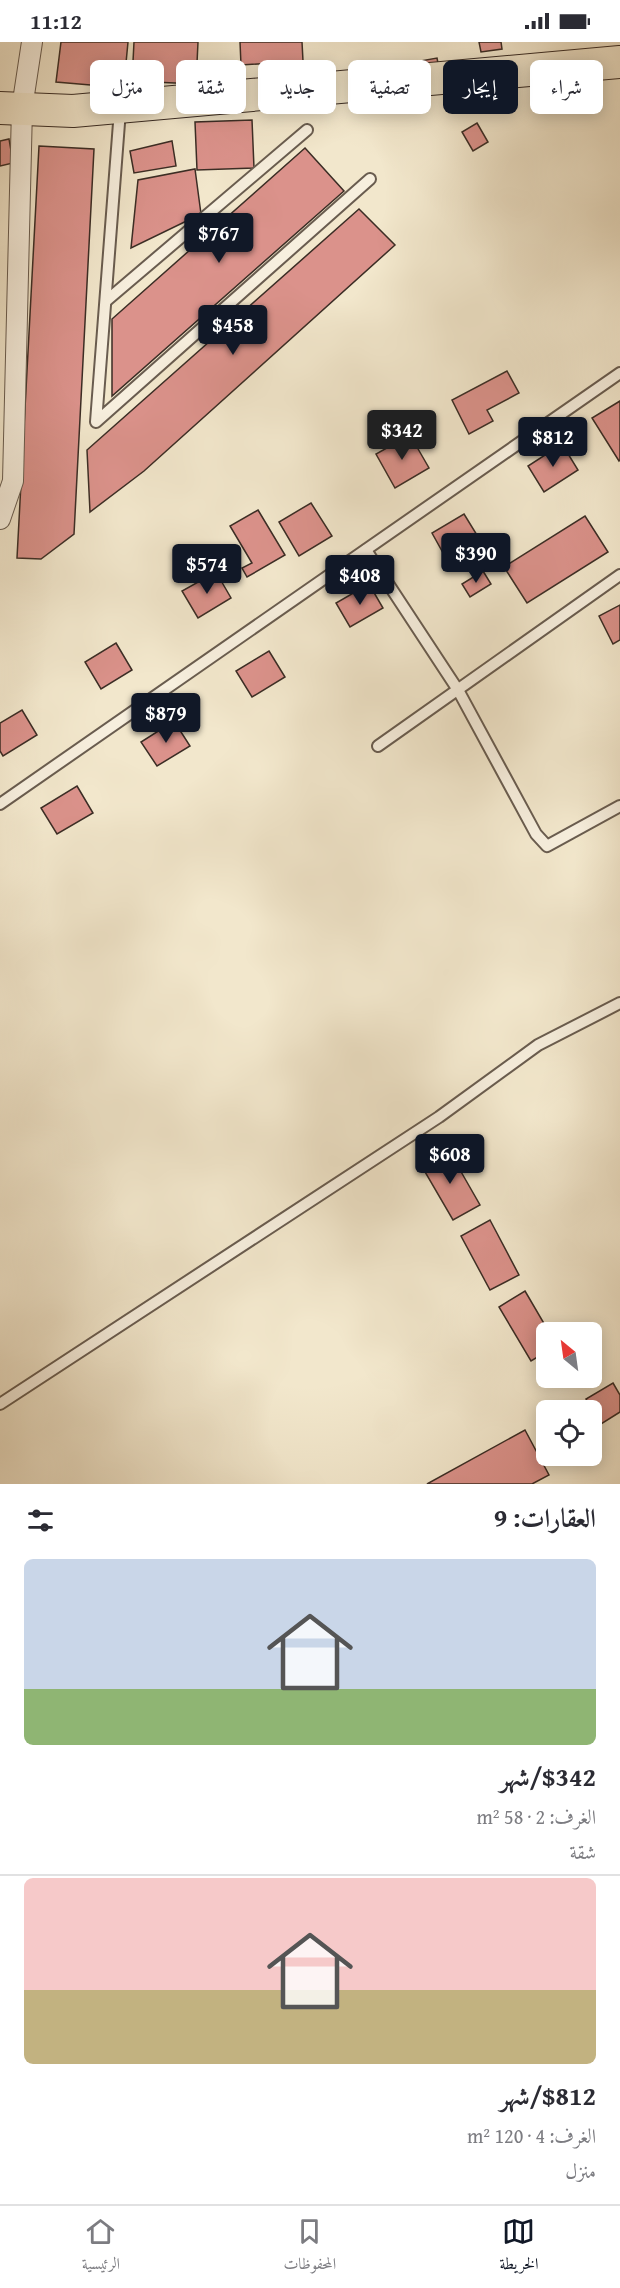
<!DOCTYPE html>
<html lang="ar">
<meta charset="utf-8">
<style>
body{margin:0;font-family:"Gentium Book Plus",Amiri,serif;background:#f7f7f7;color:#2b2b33;direction:rtl;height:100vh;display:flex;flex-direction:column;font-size:22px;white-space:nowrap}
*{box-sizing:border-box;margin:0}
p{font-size:20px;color:#7c7c81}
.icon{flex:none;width:33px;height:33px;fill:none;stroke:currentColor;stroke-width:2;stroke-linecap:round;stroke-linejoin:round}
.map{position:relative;height:1442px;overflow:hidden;direction:ltr}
.panel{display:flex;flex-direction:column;background:#fff;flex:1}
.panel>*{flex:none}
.hud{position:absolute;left:18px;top:18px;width:585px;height:54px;direction:rtl;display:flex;gap:12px}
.needle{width:39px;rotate:331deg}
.buttons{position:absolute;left:536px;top:1280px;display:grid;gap:12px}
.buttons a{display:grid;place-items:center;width:66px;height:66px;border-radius:9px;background:#fff;box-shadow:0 3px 15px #0003;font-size:30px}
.price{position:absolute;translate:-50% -51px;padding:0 14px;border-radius:6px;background:#111827;color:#fff;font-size:20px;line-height:39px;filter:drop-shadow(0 2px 3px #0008)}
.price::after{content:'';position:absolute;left:50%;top:36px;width:18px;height:14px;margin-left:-9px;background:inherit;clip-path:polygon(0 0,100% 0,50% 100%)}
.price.current{background:#222;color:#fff}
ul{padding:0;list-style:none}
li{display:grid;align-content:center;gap:12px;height:318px;padding:0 24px}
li+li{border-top:2px solid #e1e1e2}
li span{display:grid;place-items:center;height:186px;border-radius:9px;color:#555}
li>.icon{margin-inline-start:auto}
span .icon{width:108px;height:108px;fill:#fffc;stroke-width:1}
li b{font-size:26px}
h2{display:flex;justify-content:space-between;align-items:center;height:72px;padding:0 24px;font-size:26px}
.pill{padding:0 21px;border-radius:9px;background:#fff;box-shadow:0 3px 15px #0003;font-size:21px;line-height:54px}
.pill.current{background:#111827;color:#fff}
.status{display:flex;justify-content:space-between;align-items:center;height:42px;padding:0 30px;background:#fff;direction:ltr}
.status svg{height:16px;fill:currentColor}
.tabs{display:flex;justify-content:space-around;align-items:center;height:84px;border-top:2px solid #e1e1e2;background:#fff;font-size:16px;color:#7c7c81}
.tabs a{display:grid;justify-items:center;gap:3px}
.tabs .current{color:#111827}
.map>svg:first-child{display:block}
</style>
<div class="status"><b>11:12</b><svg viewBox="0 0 49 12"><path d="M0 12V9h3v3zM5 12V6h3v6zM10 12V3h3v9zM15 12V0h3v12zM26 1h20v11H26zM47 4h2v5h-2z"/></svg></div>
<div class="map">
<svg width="620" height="1442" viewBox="0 0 620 1442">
<rect width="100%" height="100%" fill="#f2e7cc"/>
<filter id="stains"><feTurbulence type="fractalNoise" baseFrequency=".00333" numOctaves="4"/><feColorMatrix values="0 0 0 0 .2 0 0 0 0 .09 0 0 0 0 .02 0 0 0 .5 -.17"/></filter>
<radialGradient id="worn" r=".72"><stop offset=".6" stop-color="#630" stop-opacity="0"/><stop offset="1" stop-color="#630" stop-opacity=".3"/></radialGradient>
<g fill="#db928b" stroke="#3b2d25" stroke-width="1.5">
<path d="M61 0H128L126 21 105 19 102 44 56 40Z"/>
<path d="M134 0H198L196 42 132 39Z"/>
<path d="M240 0H302L303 19 241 23Z"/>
<path d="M479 0H501L502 7 481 10Z"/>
<path d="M437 16 440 32 423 35 420 19Z"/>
<path d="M252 78 254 126 197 128 195 80Z"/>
<path d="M477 81 488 100 473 109 462 90Z"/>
<path d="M9 97 13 121 0 124V99Z"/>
<path d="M172 99 176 124 134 131 130 109Z"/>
<path d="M39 104 94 107 74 492 41 517 17 516Z"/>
<path d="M305 106 344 149 112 354V277Z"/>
<path d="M195 127 201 172 131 206 138 138Z"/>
<path d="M359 167 395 203 144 429 90 470 87 408Z"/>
<path d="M507 329 519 351 487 368 493 379 469 392 452 358Z"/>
<path d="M620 359V418L619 419 592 376Z"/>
<path d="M410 393 429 426 395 446 376 412Z"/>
<path d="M562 402 578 428 544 450 528 424Z"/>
<path d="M311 461 332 494 299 514 279 480Z"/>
<path d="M258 468 285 513 247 535 242 526 252 521 230 484Z"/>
<path d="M464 472 480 498 447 518 432 491Z"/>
<path d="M585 474 608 510 527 561 504 525Z"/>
<path d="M483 529 491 542 470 555 462 542Z"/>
<path d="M216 530 231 556 198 576 182 549Z"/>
<path d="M369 542 383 566 350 585 336 561Z"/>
<path d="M620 563V598L613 602 599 574Z"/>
<path d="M116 601 132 628 101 647 85 620Z"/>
<path d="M269 609 285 635 252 655 236 629Z"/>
<path d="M22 668 37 693 3 714 0 709V681Z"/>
<path d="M174 679 190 704 157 724 141 700Z"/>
<path d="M77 744 93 771 57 792 41 766Z"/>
<path d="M448 1107 480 1163 453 1178 421 1123Z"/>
<path d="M490 1178 519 1233 490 1248 461 1194Z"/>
<path d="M525 1249 549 1290H546V1310L531 1319 499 1265Z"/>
<path d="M613 1341 620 1353V1370L601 1382 586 1357Z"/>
<path d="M525 1388 549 1433 532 1442H427Z"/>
</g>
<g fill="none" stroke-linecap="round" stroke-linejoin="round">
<g stroke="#695c4f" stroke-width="14">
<g id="lane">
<path d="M120 68 96 380 370 137"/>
<path d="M106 259 307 88"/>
<path d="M366 508 458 648 536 792 547 804 620 764"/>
<path d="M378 704 620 533"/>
<path d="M0 762 620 331"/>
<path d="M0 1362 439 1075 538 1003 620 961"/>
</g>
</g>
<g stroke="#695c4f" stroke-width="22">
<path id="street" d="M0 477 13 439 22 66 32 0"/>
</g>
<g stroke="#3b2d25" stroke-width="34">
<path id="primary" d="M0 66 73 69 620 20"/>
</g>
<use href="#lane" stroke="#f7efde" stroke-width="10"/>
<use href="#street" stroke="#f7efde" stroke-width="20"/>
<use href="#primary" stroke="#f2e7cc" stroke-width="32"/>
</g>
<rect width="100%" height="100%" filter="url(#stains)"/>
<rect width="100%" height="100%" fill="url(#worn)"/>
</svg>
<div class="buttons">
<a><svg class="needle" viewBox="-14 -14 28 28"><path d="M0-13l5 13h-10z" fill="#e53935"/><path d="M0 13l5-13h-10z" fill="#7c7c81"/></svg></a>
<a><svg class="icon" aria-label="locate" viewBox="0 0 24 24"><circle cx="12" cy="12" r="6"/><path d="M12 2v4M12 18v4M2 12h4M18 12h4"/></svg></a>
</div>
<b class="price" style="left:219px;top:222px">$767</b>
<b class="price" style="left:233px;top:314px">$458</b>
<b class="price current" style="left:402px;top:419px">$342</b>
<b class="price" style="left:553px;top:426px">$812</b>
<b class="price" style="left:476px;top:542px">$390</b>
<b class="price" style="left:207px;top:553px">$574</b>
<b class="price" style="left:360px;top:564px">$408</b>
<b class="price" style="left:166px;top:702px">$879</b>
<b class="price" style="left:450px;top:1143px">$608</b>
<div class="hud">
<a class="pill">شراء</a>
<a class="pill current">إيجار</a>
<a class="pill">تصفية</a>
<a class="pill">جديد</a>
<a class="pill">شقة</a>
<a class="pill">منزل</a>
</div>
</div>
<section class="panel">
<h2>العقارات: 9<svg class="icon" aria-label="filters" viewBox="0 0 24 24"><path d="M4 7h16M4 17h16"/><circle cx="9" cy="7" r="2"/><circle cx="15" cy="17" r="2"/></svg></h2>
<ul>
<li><span style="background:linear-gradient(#c9d6e8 70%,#8fb573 0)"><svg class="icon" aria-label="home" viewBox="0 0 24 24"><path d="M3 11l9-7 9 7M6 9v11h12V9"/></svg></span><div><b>$342/شهر</b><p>الغرف: 2 · 58 m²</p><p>شقة</p></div></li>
<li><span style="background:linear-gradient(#f6c9c9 60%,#c2b280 0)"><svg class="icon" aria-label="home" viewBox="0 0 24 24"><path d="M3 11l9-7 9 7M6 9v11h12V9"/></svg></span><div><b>$812/شهر</b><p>الغرف: 4 · 120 m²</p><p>منزل</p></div></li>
</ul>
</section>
<nav class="tabs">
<a class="current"><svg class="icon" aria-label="map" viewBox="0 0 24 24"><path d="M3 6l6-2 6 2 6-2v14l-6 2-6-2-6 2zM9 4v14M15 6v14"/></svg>الخريطة</a>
<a><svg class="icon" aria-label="saved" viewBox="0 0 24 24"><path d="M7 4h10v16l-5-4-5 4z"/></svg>المحفوظات</a>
<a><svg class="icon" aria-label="home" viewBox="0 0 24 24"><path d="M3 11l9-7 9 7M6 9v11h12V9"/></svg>الرئيسية</a>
</nav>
